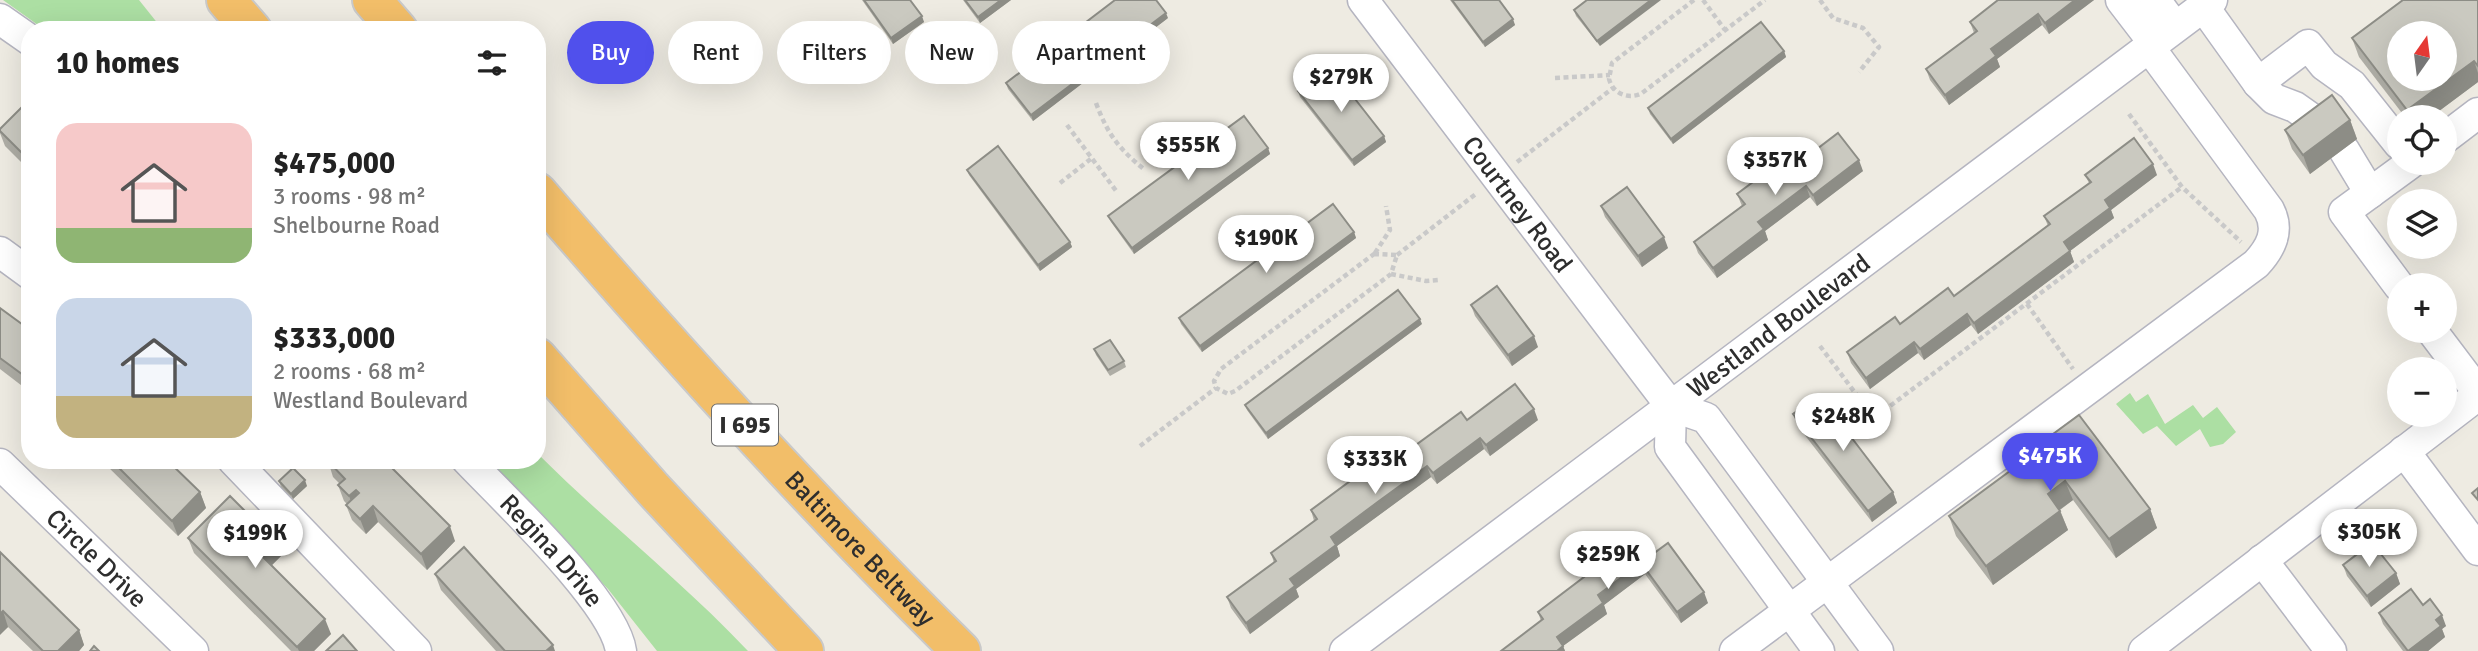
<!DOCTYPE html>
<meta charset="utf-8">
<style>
body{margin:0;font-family:Signika,sans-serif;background:#f6f6f6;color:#222;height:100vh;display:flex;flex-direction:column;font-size:26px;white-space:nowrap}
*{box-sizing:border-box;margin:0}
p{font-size:23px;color:#767676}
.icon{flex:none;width:38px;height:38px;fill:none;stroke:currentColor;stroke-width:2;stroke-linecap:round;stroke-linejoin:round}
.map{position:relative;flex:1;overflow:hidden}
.drawer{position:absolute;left:21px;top:21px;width:525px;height:448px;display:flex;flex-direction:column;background:#fff;border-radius:28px;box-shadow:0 7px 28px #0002}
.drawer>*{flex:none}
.guide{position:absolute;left:567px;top:21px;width:665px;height:63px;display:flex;gap:14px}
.needle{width:46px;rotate:14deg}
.controls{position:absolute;left:2387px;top:21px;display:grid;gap:14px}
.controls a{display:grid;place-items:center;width:70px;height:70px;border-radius:50%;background:#fff;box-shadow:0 7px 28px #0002;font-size:35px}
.price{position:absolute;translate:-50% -60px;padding:0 16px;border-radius:24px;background:#fff;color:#222;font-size:23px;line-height:46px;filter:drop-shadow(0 2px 4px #0008)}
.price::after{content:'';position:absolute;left:50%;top:42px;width:21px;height:16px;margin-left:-10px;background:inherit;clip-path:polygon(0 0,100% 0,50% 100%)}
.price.current{background:#5050ec;color:#fff}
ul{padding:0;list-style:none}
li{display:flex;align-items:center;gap:21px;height:175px;padding:0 35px}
li span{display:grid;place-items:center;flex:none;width:196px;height:140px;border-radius:21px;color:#555}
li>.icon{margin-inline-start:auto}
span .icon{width:84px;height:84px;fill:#fffc;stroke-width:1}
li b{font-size:30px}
h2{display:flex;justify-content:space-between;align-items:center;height:84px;padding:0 35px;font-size:30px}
.chip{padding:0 24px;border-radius:32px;background:#fff;box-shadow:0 7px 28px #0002;font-size:24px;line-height:63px}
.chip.current{background:#5050ec;color:#fff}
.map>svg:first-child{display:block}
</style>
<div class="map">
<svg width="2478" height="651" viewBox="0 0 2478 651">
<rect width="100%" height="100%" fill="#eeebe2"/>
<g fill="#acdfa3">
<path d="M3 0H139L163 30H45Z"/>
<path d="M2130 393 2136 402 2148 394 2165 424 2193 405 2203 418 2217 407 2236 432 2223 444 2210 447 2200 429 2176 446 2157 426 2143 434 2116 404Z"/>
<path d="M537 453C606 522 682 581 748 651H657L608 589 487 460H537Z"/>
</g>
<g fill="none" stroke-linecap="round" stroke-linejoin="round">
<g stroke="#b5b5c0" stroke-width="33">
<g id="minor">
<path id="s1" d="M1363 0 1651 380 1671 406 1706 418 1878 651"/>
<path d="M2121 0 2154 43"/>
<path d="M2155 0 2175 27"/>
<path d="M2203 6 2258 83 2274 99 2295 107 2322 126"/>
<path d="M0 19 30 40"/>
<path d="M2258 83 2308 45 2324 65 2352 85 2399 144"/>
<path d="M2445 138 2478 113"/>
<path d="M2344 150 2370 193"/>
<path d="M0 252 30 274"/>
<path d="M2399 286 2344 212 2411 163"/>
<path d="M2432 331 2478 392"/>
<path d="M1671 406 1670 447 1819 651"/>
<path d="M2404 451 2478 550"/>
<path d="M233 460 416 651"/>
<path id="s2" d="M467 460C504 499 614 602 621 651"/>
<path id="s3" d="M0 464 193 651"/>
<path d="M2262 560 2331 651"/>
<path id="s4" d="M1345 651 2212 0"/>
<path d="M1735 651 2256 264C2271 248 2280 231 2269 210L2149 47"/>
<path d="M2144 651 2478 395"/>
</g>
</g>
<g stroke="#c9c9c9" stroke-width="42">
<g id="highway">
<path d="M226 0 252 30"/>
<path d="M372 0 398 30"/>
<path id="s5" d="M537 192C673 350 813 505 961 651"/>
<path d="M537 357 653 489 804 651"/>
</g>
</g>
<g stroke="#c9c9c9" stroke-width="4.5" stroke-dasharray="5 3.5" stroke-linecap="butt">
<path d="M1694 0 1612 63 1609 79C1613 94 1629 100 1642 93L1765 0"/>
<path d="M1703 0 1725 30"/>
<path d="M1820 0 1833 18 1863 28 1879 47 1859 72"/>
<path d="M1555 78 1610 75"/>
<path d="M1096 103C1108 135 1119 149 1145 170"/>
<path d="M2129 114 2182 187 2241 242"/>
<path d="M1067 125 1117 192"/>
<path d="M1517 162 1613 88"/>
<path d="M1060 183 1092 158"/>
<path d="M1375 253 1390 230 1386 206"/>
<path d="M1374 254 1397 255 1391 274 1235 391 1228 394 1216 388 1214 381 1221 369Z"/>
<path d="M1397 255 1477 193"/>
<path d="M1391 274 1426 281 1438 280"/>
<path d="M2027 304 2073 369"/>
<path d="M1820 346 1874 418 2182 187"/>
<path d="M1140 446 1216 388"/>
</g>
<use href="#minor" stroke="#fff" stroke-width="30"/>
<use href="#highway" stroke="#f2be69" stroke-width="38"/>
</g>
<g fill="#aeada5">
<path d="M862 0H910L924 22 893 44Z"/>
<path d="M963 0H1011L980 23Z"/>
<path d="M1450 0H1499L1515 25 1485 47Z"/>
<path d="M1587 0 1600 46 1576 16 1574 10Z"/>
<path d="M1998 0H2094L2049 34 2042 25 1997 59 2000 67 1949 105 1930 80 1926 69 1974 33 1970 22Z"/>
<path d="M2478 0V82L2431 117H2405L2359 57 2352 38Z"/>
<path d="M1168 18 1033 121 1008 89 1006 83Z"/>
<path d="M1784 51 1786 57 1673 144 1650 114 1648 108Z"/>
<path d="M1298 91 1384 136 1386 142 1354 166 1300 97Z"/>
<path d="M30 106V171L5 146 0 133V131Z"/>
<path d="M2350 120 2357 139 2310 174 2292 149 2285 130Z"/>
<path d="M1268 148 1270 154 1134 254 1111 222 1108 216Z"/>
<path d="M1792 168 1863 171 1817 206 1810 197 1765 231 1768 240 1717 278 1698 253 1694 242 1742 206 1737 194Z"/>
<path d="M967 170 1070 242 1072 247 1040 271 969 175Z"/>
<path d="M2085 175H2157L2111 210 2114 218 2070 251 2074 262 1978 334 1971 325 1924 360 1918 353 1870 389 1851 363 1847 352 1954 296 2048 226 2044 216 2089 183Z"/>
<path d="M1601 206 1668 248 1642 267 1605 217Z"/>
<path d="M1354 232 1356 238 1202 352 1181 324 1179 318Z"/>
<path d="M1471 305 1538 347 1512 366 1475 316Z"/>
<path d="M0 308 30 330V392L0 369Z"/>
<path d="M1422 324 1268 439 1247 410 1245 405Z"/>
<path d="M1094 349 1124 361 1126 367 1110 376 1096 355Z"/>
<path d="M1793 414 1893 492 1897 503 1872 522 1797 425Z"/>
<path d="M1467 420H1538L1490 456 1484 449 1437 484 1431 477 1337 546 1340 556 1296 589 1299 597 1250 634 1231 608 1227 597 1274 563 1271 553 1314 521 1311 510 1413 447Z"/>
<path d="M2038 445 2150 509 2157 528 2116 558 2073 500 2060 510 2068 530 1993 585 1956 536 1949 516 2040 449Z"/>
<path d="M101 460H167L200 492 206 508 178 536Z"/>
<path d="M328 461 455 541 427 570 378 522 366 534 352 520 346 505 347 504 344 501 338 485 340 484 333 477Z"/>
<path d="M279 481 307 486 293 499 281 487Z"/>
<path d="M244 510 246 515 260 526 261 528 275 541 281 556 272 565 331 634 314 651H291L194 553 188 538Z"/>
<path d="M0 552 79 630 84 645 79 651H33L8 627 0 634Z"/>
<path d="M1646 559 1708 603 1681 623 1645 574 1604 605 1607 614 1563 646 1565 651H1501L1541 621 1538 612 1582 578 1579 570Z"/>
<path d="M2343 565 2396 573 2400 584 2371 607 2347 576Z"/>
<path d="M435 574 555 651H496L441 590Z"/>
<path d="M2423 605 2446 626 2442 629 2445 637 2428 651H2403L2383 624 2379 613Z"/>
</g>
<g fill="#8d8d86">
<path d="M1001 0H1011L980 23 978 17Z"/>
<path d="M1651 0H1661L1600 46 1597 41Z"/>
<path d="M2075 0H2094L2049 34 2045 23Z"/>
<path d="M1166 13 1168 18 1033 121 1031 115Z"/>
<path d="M2038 14 2042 25 1997 59 2000 67 1949 105 1945 95 1991 49Z"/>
<path d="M922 16 924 22 893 44 891 38Z"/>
<path d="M1513 19 1515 25 1485 47 1483 42Z"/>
<path d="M1784 51 1786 57 1673 144 1671 139Z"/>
<path d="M2474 61 2478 73V82L2431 117H2410L2407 110Z"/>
<path d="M2350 120 2357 139 2310 174 2303 155Z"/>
<path d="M1384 136 1386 142 1354 166 1352 160Z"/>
<path d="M1268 148 1270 154 1134 254 1132 248Z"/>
<path d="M1859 160 1863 171 1817 206 1813 195Z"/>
<path d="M2153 164 2157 175 2111 210 2114 218 2070 251 2074 262 1978 334 1974 323 2105 200Z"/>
<path d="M1806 186 1810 197 1765 231 1768 240 1717 278 1713 268 1758 222Z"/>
<path d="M1354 232 1356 238 1202 352 1200 346Z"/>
<path d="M1664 237 1668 248 1642 267 1638 256Z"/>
<path d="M1070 242 1072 247 1040 271 1038 265Z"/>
<path d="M1967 314 1971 325 1924 360 1920 349Z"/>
<path d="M1420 319 1422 324 1268 439 1266 433Z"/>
<path d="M1534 336 1538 347 1512 366 1508 355Z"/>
<path d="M1914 342 1918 353 1870 389 1866 378Z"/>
<path d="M1534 409 1538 420 1490 456 1486 445Z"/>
<path d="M1480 438 1484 449 1437 484 1433 473Z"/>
<path d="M300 460H307L302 466Z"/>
<path d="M1427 466 1431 477 1337 546 1340 556 1296 589 1299 597 1250 634 1246 623 1331 537Z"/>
<path d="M305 480 307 486 293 499 291 494Z"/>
<path d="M2065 481 2073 500 2055 513 2048 494Z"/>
<path d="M356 490 361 505 355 512 349 496Z"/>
<path d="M200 492 206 508 178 536 172 521Z"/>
<path d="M1893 492 1897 503 1872 522 1868 511Z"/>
<path d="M373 506 378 522 366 534 360 519Z"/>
<path d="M2150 509 2157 528 2116 558 2109 539Z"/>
<path d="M244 510 250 525 236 539 231 523Z"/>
<path d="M2060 511 2068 530 1993 585 1986 566Z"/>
<path d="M260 526 265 541 251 555 246 540Z"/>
<path d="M450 526 455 541 427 570 421 554Z"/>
<path d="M275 541 281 556 267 570 261 555Z"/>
<path d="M1641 563 1645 574 1604 605 1607 614 1563 646 1565 651H1557V637L1598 595Z"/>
<path d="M2396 573 2400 584 2371 607 2367 596Z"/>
<path d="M1704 592 1708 603 1681 623 1677 612Z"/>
<path d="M3 611 8 627 0 635V614Z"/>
<path d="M2442 615 2446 626 2442 629 2445 637 2428 651H2409L2436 620Z"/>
<path d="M325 619 331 634 314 651H299L297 647Z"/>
<path d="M79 630 84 645 79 651H58Z"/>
<path d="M553 645 555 651H546Z"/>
</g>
<g fill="#cac9c0" stroke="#8d8d86" stroke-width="2" fill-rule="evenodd">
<path d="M864 0H910L922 16 891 38Z"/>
<path d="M965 0H1001L978 17Z"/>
<path d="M1115 0H1156L1166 13 1031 115 1006 83Z"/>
<path d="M1452 0H1499L1513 19 1483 42Z"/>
<path d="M1587 0H1651L1597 41 1574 10Z"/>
<path d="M1998 0H2075L2045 23 2038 14 1991 49 1996 56 1945 95 1926 69 1977 31 1970 22Z"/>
<path d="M2403 0H2478V66L2474 61 2407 110 2352 38ZM2399 33H2445V79H2399Z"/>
<path d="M1761 22 1784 51 1671 139 1648 108Z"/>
<path d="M1330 67 1384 136 1352 160 1298 91Z"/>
<path d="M2332 95 2350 120 2303 155 2285 130Z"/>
<path d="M27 102 30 106V161L0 131V129Z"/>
<path d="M1244 116 1268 148 1132 248 1108 216Z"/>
<path d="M1838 133 1859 160 1813 195 1806 186 1758 222 1764 229 1713 268 1694 242 1745 204 1737 194 1785 158 1792 168Z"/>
<path d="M2134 138 2153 164 2105 200 2110 208 2064 242 2070 251 1974 323 1967 314 1920 349 1914 342 1866 378 1847 352 1895 317 1900 324 1948 288 1954 296 2050 224 2044 216 2091 182 2085 175Z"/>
<path d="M998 146 1070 242 1038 265 967 170Z"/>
<path d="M1627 187 1664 237 1638 256 1601 206Z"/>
<path d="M1333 204 1354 232 1200 346 1179 318Z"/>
<path d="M1497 286 1534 336 1508 355 1471 305Z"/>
<path d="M1398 290 1420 319 1266 433 1245 405Z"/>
<path d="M0 308 30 330V380L0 358Z"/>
<path d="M1110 340 1124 361 1108 370 1094 349Z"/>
<path d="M1515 384 1534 409 1486 445 1480 438 1433 473 1427 466 1379 501 1331 537 1336 545 1290 579 1295 586 1246 623 1227 597 1276 561 1271 553 1317 519 1311 510 1407 439 1413 447 1461 412 1467 420Z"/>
<path d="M1819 395 1893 492 1868 511 1793 414Z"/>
<path d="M2079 415 2150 509 2109 539 2065 481 2048 494 2060 511 1986 566 1949 516 2041 448 2038 445Z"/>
<path d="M111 460H167L200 492 172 521Z"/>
<path d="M329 460H384L450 526 421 554 373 506 360 519 346 505 359 493 356 490 349 496 338 485 345 479 328 461Z"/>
<path d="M293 468 305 480 291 494 279 481Z"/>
<path d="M2478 488V500L2472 493Z"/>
<path d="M230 496 244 510 231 523 234 527 247 514 260 526 246 540 247 542 262 528 275 541 261 555 325 619 297 647 188 538Z"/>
<path d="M1627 534 1646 559 1668 543 1704 592 1677 612 1641 563 1598 595 1603 603 1557 637 1563 646 1557 651H1501L1543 619 1538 612 1584 577 1579 570Z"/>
<path d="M2372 543 2396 573 2367 596 2343 565Z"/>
<path d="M464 547 553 645 546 651H505L435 574Z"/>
<path d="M0 552 79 630 58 651H43L3 611 0 614Z"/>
<path d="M2411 589 2423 605 2430 599 2442 615 2436 620 2441 626 2408 651 2379 613Z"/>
<path d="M343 635 357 651H326Z"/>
<path d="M94 646 99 651H90Z"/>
</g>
<g text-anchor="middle" stroke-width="6" stroke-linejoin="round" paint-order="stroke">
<rect fill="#fff" stroke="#6d6d6d" stroke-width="2" x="712" y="404.5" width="66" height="41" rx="5"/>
<g font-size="24" font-weight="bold" fill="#2e2e2e">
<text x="745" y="433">I 695</text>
</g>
<g font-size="26" fill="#2e2e2e" stroke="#fff">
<text dy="9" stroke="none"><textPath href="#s1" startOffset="256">Courtney Road</textPath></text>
<text dy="9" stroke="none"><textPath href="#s4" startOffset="542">Westland Boulevard</textPath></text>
<text dy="9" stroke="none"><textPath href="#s5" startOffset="481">Baltimore Beltway</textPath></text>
<text dy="9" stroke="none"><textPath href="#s2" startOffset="124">Regina Drive</textPath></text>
<text dy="9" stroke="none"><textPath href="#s3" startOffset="135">Circle Drive</textPath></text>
</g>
</g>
</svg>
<div class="controls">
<a><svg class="needle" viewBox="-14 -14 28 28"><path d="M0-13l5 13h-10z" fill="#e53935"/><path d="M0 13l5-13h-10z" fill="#767676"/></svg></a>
<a><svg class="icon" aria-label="locate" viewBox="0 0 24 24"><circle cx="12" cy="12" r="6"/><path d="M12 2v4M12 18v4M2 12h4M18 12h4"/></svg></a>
<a><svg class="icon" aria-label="layers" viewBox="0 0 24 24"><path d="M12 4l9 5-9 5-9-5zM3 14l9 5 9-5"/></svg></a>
<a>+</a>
<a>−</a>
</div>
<b class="price" style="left:1341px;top:114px">$279K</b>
<b class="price" style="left:1188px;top:182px">$555K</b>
<b class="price" style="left:1775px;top:197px">$357K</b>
<b class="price" style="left:1266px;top:275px">$190K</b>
<b class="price" style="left:1843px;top:453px">$248K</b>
<b class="price current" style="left:2050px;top:493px">$475K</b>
<b class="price" style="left:1375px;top:496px">$333K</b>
<b class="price" style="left:2369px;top:569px">$305K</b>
<b class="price" style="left:255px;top:570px">$199K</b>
<b class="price" style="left:1608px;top:591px">$259K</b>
<div class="guide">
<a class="chip current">Buy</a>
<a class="chip">Rent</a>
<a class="chip">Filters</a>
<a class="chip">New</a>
<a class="chip">Apartment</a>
</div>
<section class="drawer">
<h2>10 homes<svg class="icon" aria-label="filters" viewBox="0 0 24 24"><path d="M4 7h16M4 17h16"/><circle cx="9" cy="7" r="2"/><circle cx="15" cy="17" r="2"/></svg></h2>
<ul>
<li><span style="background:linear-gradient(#f6c9c9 75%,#8fb573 0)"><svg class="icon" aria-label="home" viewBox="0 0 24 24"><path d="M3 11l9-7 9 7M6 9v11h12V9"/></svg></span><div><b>$475,000</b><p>3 rooms · 98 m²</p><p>Shelbourne Road</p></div></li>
<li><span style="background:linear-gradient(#c9d6e8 70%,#c2b280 0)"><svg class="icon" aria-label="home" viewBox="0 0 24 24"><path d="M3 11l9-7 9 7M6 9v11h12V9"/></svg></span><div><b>$333,000</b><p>2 rooms · 68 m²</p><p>Westland Boulevard</p></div></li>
</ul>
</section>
</div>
